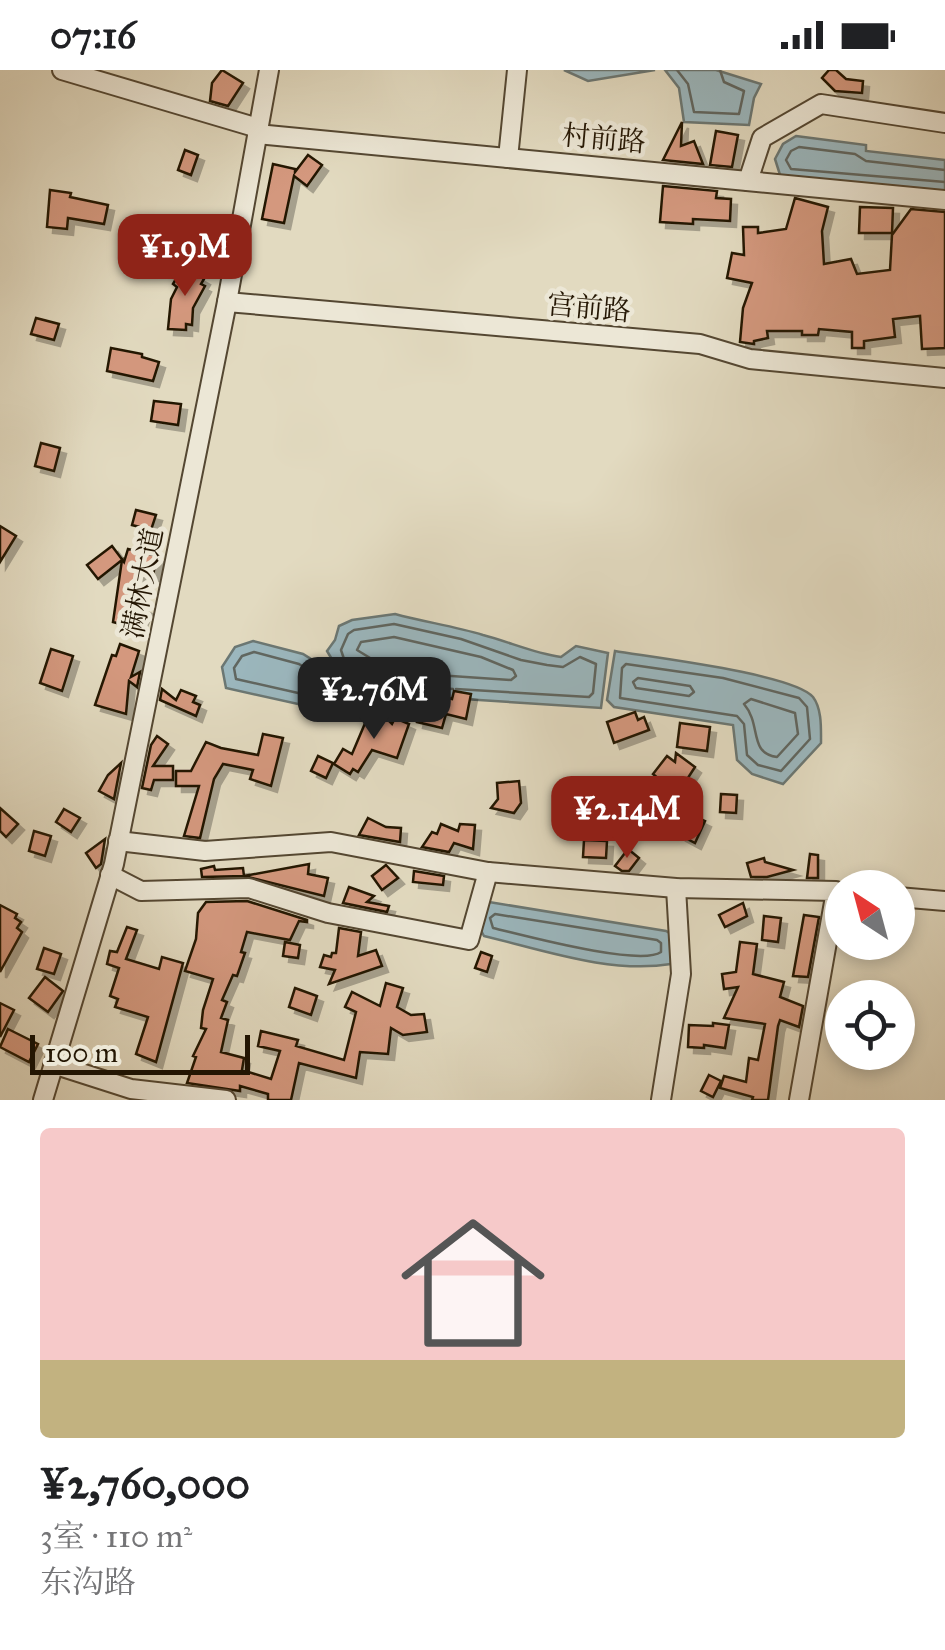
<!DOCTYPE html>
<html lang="zh">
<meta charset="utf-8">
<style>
body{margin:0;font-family:"IM FELL Great Primer","Noto Serif SC",serif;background:#f6f6f6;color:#202124;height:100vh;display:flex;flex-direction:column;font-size:38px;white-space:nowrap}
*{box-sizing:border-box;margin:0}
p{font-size:32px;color:#757577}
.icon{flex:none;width:55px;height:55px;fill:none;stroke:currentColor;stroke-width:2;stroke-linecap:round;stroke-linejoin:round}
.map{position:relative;height:1030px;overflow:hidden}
.side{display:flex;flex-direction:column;background:#fff;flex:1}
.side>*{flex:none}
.needle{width:65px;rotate:324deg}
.tools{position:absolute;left:825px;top:800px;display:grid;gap:20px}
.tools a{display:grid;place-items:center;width:90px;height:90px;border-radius:50%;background:#fff;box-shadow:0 5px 15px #0003;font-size:50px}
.scale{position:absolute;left:30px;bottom:25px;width:220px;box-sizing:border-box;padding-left:10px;border:5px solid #241603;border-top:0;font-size:28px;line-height:35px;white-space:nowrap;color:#241603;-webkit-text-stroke:8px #ece7d6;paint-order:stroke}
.price{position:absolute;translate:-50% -85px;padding:0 22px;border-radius:20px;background:#8f2418;color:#fff;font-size:32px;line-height:65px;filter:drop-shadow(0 2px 5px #0008)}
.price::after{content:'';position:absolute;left:50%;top:60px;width:30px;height:22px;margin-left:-15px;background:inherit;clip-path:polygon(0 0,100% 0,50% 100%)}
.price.selected{background:#222;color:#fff}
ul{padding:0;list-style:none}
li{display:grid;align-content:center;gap:20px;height:530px;padding:0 40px}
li+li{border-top:2px solid #e0e0e0}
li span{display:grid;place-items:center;height:310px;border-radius:10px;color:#555}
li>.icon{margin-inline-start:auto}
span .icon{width:180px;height:180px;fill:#fffc;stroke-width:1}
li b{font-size:42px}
.status{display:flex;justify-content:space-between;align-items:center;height:70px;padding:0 50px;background:#fff;direction:ltr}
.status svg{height:28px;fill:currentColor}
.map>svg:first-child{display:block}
</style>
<div class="status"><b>07:16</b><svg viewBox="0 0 49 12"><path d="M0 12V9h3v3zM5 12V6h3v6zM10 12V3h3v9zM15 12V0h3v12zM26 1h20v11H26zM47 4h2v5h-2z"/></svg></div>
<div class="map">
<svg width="945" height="1030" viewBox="0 0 945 1030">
<defs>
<filter id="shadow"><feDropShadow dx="6" dy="6" stdDeviation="0" flood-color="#0004"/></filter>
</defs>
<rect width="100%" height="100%" fill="#e2dac0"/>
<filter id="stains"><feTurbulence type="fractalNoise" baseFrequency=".002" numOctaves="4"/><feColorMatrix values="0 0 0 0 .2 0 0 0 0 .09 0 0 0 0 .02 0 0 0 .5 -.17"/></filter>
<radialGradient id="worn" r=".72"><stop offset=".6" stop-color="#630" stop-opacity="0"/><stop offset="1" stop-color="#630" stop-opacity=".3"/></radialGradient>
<g fill="#9bb7be" stroke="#6b7773" stroke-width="2.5">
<path d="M564 0H655L588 11Z"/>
<path d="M665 0H716L761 14 754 28 749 55 684 52 679 18Z"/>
<path d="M796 66 866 75V81L945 90V122L781 108 775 89 783 74Z"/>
<path d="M395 544C424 552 454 556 483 565 510 572 533 583 561 587L576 576 608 583 601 638 386 624 336 596 327 581 335 570 339 556 352 550Z"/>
<path d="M253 571 303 584 346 611 347 625 307 636 226 618 222 597 235 577Z"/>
<path d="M615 581C650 587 794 604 813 627 822 639 821 658 821 673L783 714 752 704 737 690 733 655 614 637 607 630Z"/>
<path d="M489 832 666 861 671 864V894C610 904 543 880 484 866L479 857 482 837Z"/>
</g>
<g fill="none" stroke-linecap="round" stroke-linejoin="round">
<g stroke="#606660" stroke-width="2.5">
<path d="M677 0 688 14 694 42 739 44 744 21 724 12 720 0"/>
<path d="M945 100 866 91 855 84 799 77 791 81 786 90 791 99 945 112"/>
<path d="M394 567 481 587 513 600 516 606 511 610 393 602 357 580 361 572Z"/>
<path d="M254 582 299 594 331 613V619L307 625 236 609 234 598 242 586Z"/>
<path d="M626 594 723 608 799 628 807 637 810 669 781 701 758 695 747 685 744 654 737 646 620 628 622 598Z"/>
<path d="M638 608 690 616 694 622 689 626 636 618 633 612Z"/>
<path d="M453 619 389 614 344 589 341 580 348 564 354 560 394 554 461 569 521 590 547 595 563 597 580 587 596 594 593 623 589 627 456 619"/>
<path d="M751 629 795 643 798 664 777 687C748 683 762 655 744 634Z"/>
<path d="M495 844 657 870 661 873V882C640 897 523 865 493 858L490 848Z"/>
</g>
</g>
<g fill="#d4987e" stroke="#241603" stroke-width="2.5" filter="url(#shadow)">
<path d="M222 0 243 13 228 36 210 31 212 13Z"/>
<path d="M829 0H836L846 9 863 11 862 23 835 21 822 8Z"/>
<path d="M682 52 681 76 694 71 703 94 663 90Z"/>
<path d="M716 61 738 65 732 97 710 95Z"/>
<path d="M185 80 198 85 191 105 178 100Z"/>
<path d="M308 85 322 95 307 116 294 106 284 153 262 149 273 94 295 99V102Z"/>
<path d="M663 116 717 121 716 128 731 129 730 151 693 149V154L660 152Z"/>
<path d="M50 120 71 123 70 127 108 135 104 154 68 148 67 159 47 157Z"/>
<path d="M795 128 828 137 822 161 824 194 851 189 857 204 890 200 892 165 911 139 945 142V278L922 279 920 246 893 249 895 267 864 271V278H852V262L819 259 818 265H802V261H767L768 268 754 271V274L740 272 743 238 752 213 727 208 732 183 744 185 743 157H758V163L786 159Z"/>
<path d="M860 137 893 138 892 163H859Z"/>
<path d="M183 197 204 209 201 214 205 216 193 238 192 255 186 254V260L168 259 171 229 177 217 173 214Z"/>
<path d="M574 225 589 226 588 246 573 245Z"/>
<path d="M36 248 59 254 54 270 31 264Z"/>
<path d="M111 278 142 284V287L159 292 153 311 107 301Z"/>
<path d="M154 331 181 334 178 355 151 351Z"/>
<path d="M41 373 60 378 54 401 35 396Z"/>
<path d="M136 440 156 445 151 460 132 455Z"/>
<path d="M0 456 16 466 0 492Z"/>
<path d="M112 476 124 492 128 479 157 486 153 505 141 503 138 535 146 538 139 556 129 551 128 556 113 552 122 490 98 509 87 495Z"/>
<path d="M120 574 139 581 131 607 140 602 137 617 129 611 126 644 95 635 112 585 116 586Z"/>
<path d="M51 579 73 586 62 621 40 613Z"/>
<path d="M162 619 176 630 181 620 196 626 193 632 200 635 196 646 160 630Z"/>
<path d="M454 621 471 624 466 649 446 644 442 658 417 652 424 623 452 629Z"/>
<path d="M377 639 392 654 395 648 409 654 397 688 372 680 358 702 353 699 350 704 334 694 343 679 352 684 366 651Z"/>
<path d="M635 642 638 650 644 647 649 660 614 673 607 652Z"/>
<path d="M680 653 710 657 707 681 677 677Z"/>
<path d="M263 664 283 668 271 716 250 709 253 700 223 694 214 709 200 768 184 766 199 716H176V701H191L206 672 221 678 258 685Z"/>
<path d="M157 666 168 674 153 696H173V710H154L151 720 142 718 151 675Z"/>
<path d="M676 683 695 697 684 714 675 711 654 744 642 736 660 710 653 704 667 686 675 692Z"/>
<path d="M318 686 333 693 326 708 311 701Z"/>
<path d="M121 693 114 729 99 721 108 705Z"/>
<path d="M519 711 521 733 514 743 491 738 498 729 497 713Z"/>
<path d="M623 714 634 720 626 735 615 729Z"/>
<path d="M721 724 737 725 736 743 720 742Z"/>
<path d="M0 738 18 754 6 767 0 761Z"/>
<path d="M64 739 80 748 71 762 56 752Z"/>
<path d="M690 744 705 751 695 773 680 765Z"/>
<path d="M368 748 386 757 401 758 400 772 359 765Z"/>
<path d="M441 754 458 761 460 754 475 755 473 779 454 773 449 782 422 777 432 762 437 764Z"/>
<path d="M34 761 51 766 45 786 29 781Z"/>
<path d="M105 769 101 794 96 798 86 783Z"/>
<path d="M584 770 607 771 606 788 583 787Z"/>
<path d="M628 779 639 788 629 801H622L615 796Z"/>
<path d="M810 784 818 785V808H807Z"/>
<path d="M764 788 765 792 793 800 767 807H751L747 793Z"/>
<path d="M309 794 308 804 328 808 324 826 244 806Z"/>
<path d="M386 795 398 808 382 820 372 806Z"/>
<path d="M214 796 215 800 243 798 244 806 202 807 201 799Z"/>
<path d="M414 801 444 806 443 815 413 812Z"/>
<path d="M349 817 374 826 367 832 389 836 387 842 343 833Z"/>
<path d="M247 831 307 850V852L299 851 290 870 247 862 241 882 245 883 237 906 233 905 222 930 227 932 221 948 228 950 221 982 244 988 242 1000 271 1009 280 981 258 976 261 961 298 970 296 976 344 990 356 942 345 937 352 922 380 936 386 913 403 918 397 937 411 945 424 944 427 962 403 965 391 958 388 984 360 982 356 1008 299 993 291 1030H268V1024L240 1016V1021L187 1013 196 987 193 986 206 959 201 958 203 940 213 909 185 901 196 869 198 843 206 832Z"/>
<path d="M743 833 747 846 725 857 719 845Z"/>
<path d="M0 835 17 844 15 848 21 852 17 858 22 862 0 902Z"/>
<path d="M804 845 819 847 808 907 793 906Z"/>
<path d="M764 846 781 848 778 872 762 870Z"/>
<path d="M127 857 137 860 126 889 159 899 162 887 183 893 156 992 136 984 148 947 115 937 118 929 110 926 119 898 107 894 110 881 117 882Z"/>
<path d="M339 858 361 862 358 886 376 880 382 896 329 914 335 900 320 897 324 885 331 887 332 883H336Z"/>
<path d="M285 872 300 875 298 888 283 886Z"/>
<path d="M740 872 757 874 753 904 784 912 780 927 803 936 799 957 780 950 778 956 768 1030H752L753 1027 720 1018 724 1006 746 1012 749 988 758 990 765 954 724 948 738 917 724 919 722 904 736 902Z"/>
<path d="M44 878 61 884 54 904 37 899Z"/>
<path d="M481 882 492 886 487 902 475 898Z"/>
<path d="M45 907 63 921 48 942 29 928Z"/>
<path d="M295 918 317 926 311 945 289 937Z"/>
<path d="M0 933 14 940 0 967Z"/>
<path d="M713 953 729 955 725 978 704 975V978L688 977 689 955 713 956Z"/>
<path d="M8 959 38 974 29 992 0 977Z"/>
<path d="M709 1005 721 1011 713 1027 701 1021Z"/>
</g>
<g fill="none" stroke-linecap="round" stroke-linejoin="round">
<g stroke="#544732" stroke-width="22">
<g id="minor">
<path d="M62 0 258 58"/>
<path d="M257 64 945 130"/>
<path d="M508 88 517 0"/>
<path d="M748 111 762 68 821 34 945 53"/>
<path d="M227 232 700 274 750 289 945 308"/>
<path d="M118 771 205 781 331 772 488 802 676 818 836 821 799 1030"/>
<path d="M110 805 141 821 249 818 328 843 469 870 488 802"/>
<path d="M898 827 945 831"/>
<path d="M53 994 131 1019 226 1030"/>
<path d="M43 1030 114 794 227 232 269 0"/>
<path d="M661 1030 681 904 676 818"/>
</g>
</g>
<use href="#minor" stroke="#ece7d6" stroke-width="18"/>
</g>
<g text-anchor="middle" stroke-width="9" stroke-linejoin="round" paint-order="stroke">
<g font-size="28" fill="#241603" stroke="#ece7d6">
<text transform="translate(604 68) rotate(5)" y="10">村前路</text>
<text transform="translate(589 237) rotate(5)" y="10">宫前路</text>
<text transform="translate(142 513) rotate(-79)" y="10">满林大道</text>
</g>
</g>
<rect width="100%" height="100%" filter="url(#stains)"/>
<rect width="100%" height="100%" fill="url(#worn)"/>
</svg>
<div class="tools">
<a><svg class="needle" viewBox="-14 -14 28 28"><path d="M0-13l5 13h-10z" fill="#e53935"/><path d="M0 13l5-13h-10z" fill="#757577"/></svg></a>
<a><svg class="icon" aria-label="locate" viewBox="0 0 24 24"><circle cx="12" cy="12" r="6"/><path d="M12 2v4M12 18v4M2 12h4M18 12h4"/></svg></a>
</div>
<div class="scale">100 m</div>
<b class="price" style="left:185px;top:229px">¥1.9M</b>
<b class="price selected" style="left:374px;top:672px">¥2.76M</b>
<b class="price" style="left:627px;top:791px">¥2.14M</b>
</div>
<section class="side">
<ul>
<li><span style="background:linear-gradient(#f6c9c9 75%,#c2b280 0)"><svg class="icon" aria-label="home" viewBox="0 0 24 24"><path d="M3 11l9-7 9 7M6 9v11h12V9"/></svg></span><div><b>¥2,760,000</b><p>3室 · 110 m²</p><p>东沟路</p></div></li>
</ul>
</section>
